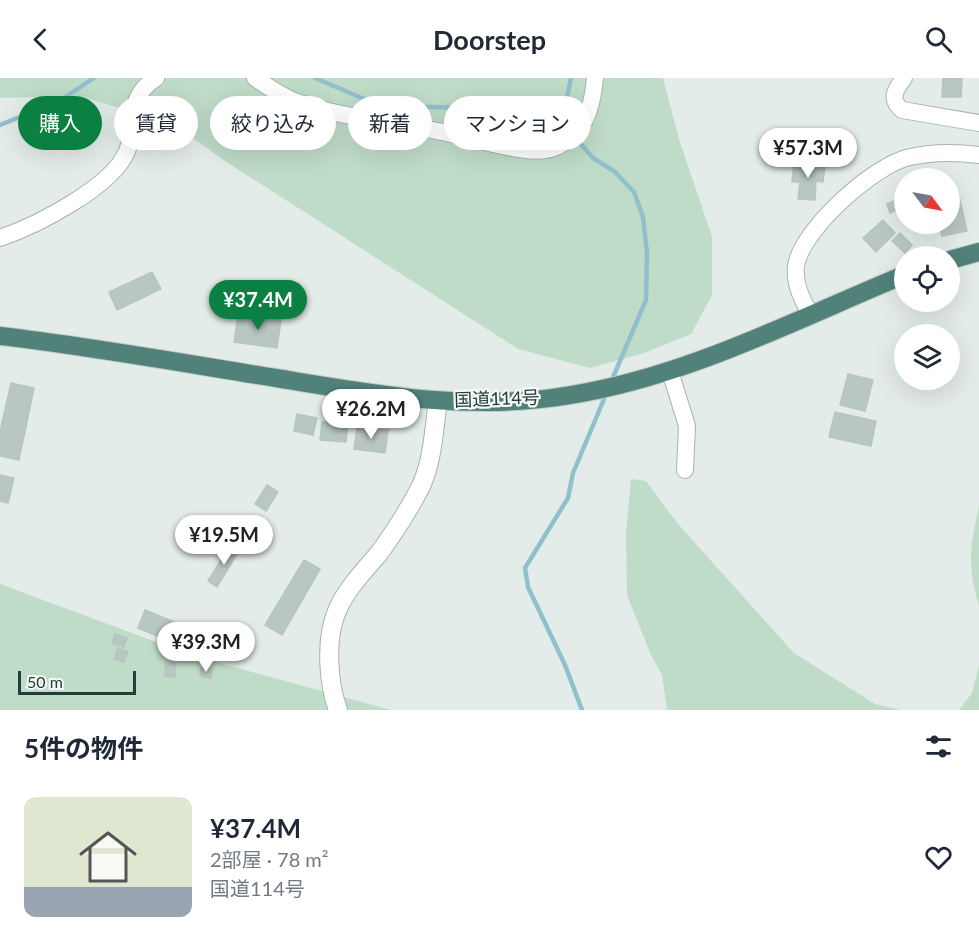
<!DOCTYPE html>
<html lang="ja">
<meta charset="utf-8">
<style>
body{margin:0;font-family:Lato,"Noto Sans JP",sans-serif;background:#f6f6f7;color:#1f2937;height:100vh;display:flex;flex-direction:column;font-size:22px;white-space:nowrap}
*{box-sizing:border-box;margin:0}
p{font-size:20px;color:#747a83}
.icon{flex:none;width:33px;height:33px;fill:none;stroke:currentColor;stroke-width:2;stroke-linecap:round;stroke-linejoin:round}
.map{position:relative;height:632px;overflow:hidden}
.panel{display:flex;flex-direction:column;background:#fff;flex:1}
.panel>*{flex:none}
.top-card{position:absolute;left:18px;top:18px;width:600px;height:54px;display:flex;gap:12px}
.needle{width:39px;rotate:122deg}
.fabs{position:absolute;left:894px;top:90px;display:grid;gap:12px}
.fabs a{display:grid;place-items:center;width:66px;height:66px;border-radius:50%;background:#fff;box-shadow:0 6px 24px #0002;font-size:30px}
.scale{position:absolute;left:18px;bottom:15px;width:118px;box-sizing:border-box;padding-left:6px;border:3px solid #253d38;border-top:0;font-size:16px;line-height:21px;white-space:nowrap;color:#253d38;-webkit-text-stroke:4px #f4f9f7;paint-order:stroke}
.price{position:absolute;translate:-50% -51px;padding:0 14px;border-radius:21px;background:#fff;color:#222;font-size:20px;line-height:39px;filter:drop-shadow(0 2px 3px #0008)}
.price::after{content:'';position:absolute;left:50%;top:36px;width:18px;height:14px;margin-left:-9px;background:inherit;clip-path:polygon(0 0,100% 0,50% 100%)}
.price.current{background:#0b8043;color:#fff}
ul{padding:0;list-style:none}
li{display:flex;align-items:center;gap:18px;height:150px;padding:0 24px}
li span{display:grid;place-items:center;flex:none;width:168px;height:120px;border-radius:12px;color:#555}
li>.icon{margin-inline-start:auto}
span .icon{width:72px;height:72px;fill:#fffc;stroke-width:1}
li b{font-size:26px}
h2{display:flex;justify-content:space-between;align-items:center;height:72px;padding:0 24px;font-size:26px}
.tag{padding:0 21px;border-radius:27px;background:#fff;box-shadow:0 6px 24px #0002;font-size:21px;line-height:54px}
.tag.current{background:#0b8043;color:#fff}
header{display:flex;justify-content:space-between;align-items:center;height:78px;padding:0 24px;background:#fff;font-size:27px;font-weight:700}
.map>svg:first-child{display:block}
</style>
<header><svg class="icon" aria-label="back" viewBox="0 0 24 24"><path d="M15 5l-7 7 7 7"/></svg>Doorstep<svg class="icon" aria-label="search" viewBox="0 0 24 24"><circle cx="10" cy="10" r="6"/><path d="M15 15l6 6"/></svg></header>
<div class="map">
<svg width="979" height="632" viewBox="0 0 979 632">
<rect width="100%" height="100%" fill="#e4ece9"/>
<g fill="#bfdcc8">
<path d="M0 0H663L679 61 712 159V217L691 256 644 275 590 290 518 271 225 83 183 53 150 39 79 18 0 20Z"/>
<path d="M631 401 646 403 678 446 794 575 875 626 901 632H667L662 597 651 577 627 517 626 456Z"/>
<path d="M979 428V528C967 488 970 468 979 428Z"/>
<path d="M0 506 194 578 391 632H0Z"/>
<path d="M979 587V632H959L972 615Z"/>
</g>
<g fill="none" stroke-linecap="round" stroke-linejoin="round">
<g stroke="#91c0cd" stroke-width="4.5">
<path d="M315 0 364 21 395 28 512 31 567 20"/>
<path d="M571 0 567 20 565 48 593 80 614 93 634 114 643 139 647 175 646 222 611 304"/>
<path d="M0 47 58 24 94 0"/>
<path d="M582 632 565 587 528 509 525 490 568 420 573 395 607 314"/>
</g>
</g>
<g fill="#b9c7c2" stroke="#b7c5c0" stroke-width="1.5">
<path d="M943 0H962L961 19H942Z"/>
<path d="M794 84 825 87 823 104 816 103 815 122 798 121 800 104H792Z"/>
<path d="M958 114 967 153 942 158 939 146H950V116Z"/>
<path d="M901 120 904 129 890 135 887 126Z"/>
<path d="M883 142 895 155 876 174 863 160Z"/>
<path d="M900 155 912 167 905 175 892 163Z"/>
<path d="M152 194 161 211 117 232 109 214Z"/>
<path d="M238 236 281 242 277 270 234 264Z"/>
<path d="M848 296 873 302 865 333 840 327Z"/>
<path d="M11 305 34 310 19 382 0 378V354Z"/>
<path d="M835 334 876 343 871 368 829 359Z"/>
<path d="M297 336 317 340 313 357 294 353Z"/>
<path d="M322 344 348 346 346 364 320 362Z"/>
<path d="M357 349 388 352 385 375 354 371Z"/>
<path d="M0 397 14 400 8 425 0 423Z"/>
<path d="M267 407 278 414 266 433 255 426Z"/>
<path d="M230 467 239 473 217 509 208 503Z"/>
<path d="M304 482 320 491 282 557 265 547Z"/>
<path d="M145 532 218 562 211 580 138 550Z"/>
<path d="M115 556 127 560 124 569 112 565Z"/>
<path d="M118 570 128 574 124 584 114 581Z"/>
<path d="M166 584 175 585V599L165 598Z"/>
<path d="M201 590 212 591 211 600 200 598Z"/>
</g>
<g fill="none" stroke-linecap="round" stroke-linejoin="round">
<g stroke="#a7b4b0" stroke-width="18">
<g id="minor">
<path d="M255 0C268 9 280 17 294 23 341 40 389 43 437 53 467 58 496 69 527 72 534 73 547 73 554 70 585 56 592 32 595 0"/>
<path d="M904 0C895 12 889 21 902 32L979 45"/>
<path d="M0 160C35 148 113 109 127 73 139 44 124 21 156 0"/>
<path d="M810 236C802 221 794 206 796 188 801 152 875 86 910 79 932 74 956 74 979 77"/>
<path d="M670 293 687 348 685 392"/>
</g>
</g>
<g stroke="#a7b4b0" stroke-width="20">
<path id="tertiary" d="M338 632C328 605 325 561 337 533 346 511 365 492 380 474 395 453 410 430 421 408 433 382 434 350 438 323"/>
</g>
<g stroke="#c2c9c7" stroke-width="20">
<g id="trunk">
<path d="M950 182 979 174"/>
<path d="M0 258C94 269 188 286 282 301 378 317 474 334 571 317 688 298 795 242 904 197"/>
</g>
</g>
<use href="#minor" stroke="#fff" stroke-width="16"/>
<use href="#tertiary" stroke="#fff" stroke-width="18"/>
<use href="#trunk" stroke="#50827a" stroke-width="18"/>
</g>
<g text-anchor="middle" stroke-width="4.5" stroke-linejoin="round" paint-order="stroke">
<g font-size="18" fill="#253d38" stroke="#f4f9f7">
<text transform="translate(497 321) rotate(-2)" y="6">国道114号</text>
</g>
</g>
</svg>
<div class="fabs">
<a><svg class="needle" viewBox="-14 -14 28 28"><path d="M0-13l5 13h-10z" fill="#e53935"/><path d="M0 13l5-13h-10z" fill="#747a83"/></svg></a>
<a><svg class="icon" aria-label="locate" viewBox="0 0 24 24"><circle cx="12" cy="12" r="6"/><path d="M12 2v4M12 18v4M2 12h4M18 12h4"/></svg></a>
<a><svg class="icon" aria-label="layers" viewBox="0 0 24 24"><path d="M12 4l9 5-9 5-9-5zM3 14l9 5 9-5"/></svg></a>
</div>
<div class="scale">50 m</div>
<b class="price" style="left:808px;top:101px">¥57.3M</b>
<b class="price current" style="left:258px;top:253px">¥37.4M</b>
<b class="price" style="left:371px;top:362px">¥26.2M</b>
<b class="price" style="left:224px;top:488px">¥19.5M</b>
<b class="price" style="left:206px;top:595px">¥39.3M</b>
<div class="top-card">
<a class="tag current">購入</a>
<a class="tag">賃貸</a>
<a class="tag">絞り込み</a>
<a class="tag">新着</a>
<a class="tag">マンション</a>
</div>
</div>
<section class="panel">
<h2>5件の物件<svg class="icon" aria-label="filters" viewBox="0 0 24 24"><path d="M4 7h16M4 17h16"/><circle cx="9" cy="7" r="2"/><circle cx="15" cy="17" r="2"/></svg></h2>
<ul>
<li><span style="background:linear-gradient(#dfe7d0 75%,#9aa5b1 0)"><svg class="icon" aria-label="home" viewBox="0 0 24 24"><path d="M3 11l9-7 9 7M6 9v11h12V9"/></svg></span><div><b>¥37.4M</b><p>2部屋 · 78 m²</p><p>国道114号</p></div><svg class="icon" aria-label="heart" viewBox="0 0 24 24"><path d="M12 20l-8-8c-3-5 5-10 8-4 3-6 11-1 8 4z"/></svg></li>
</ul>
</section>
